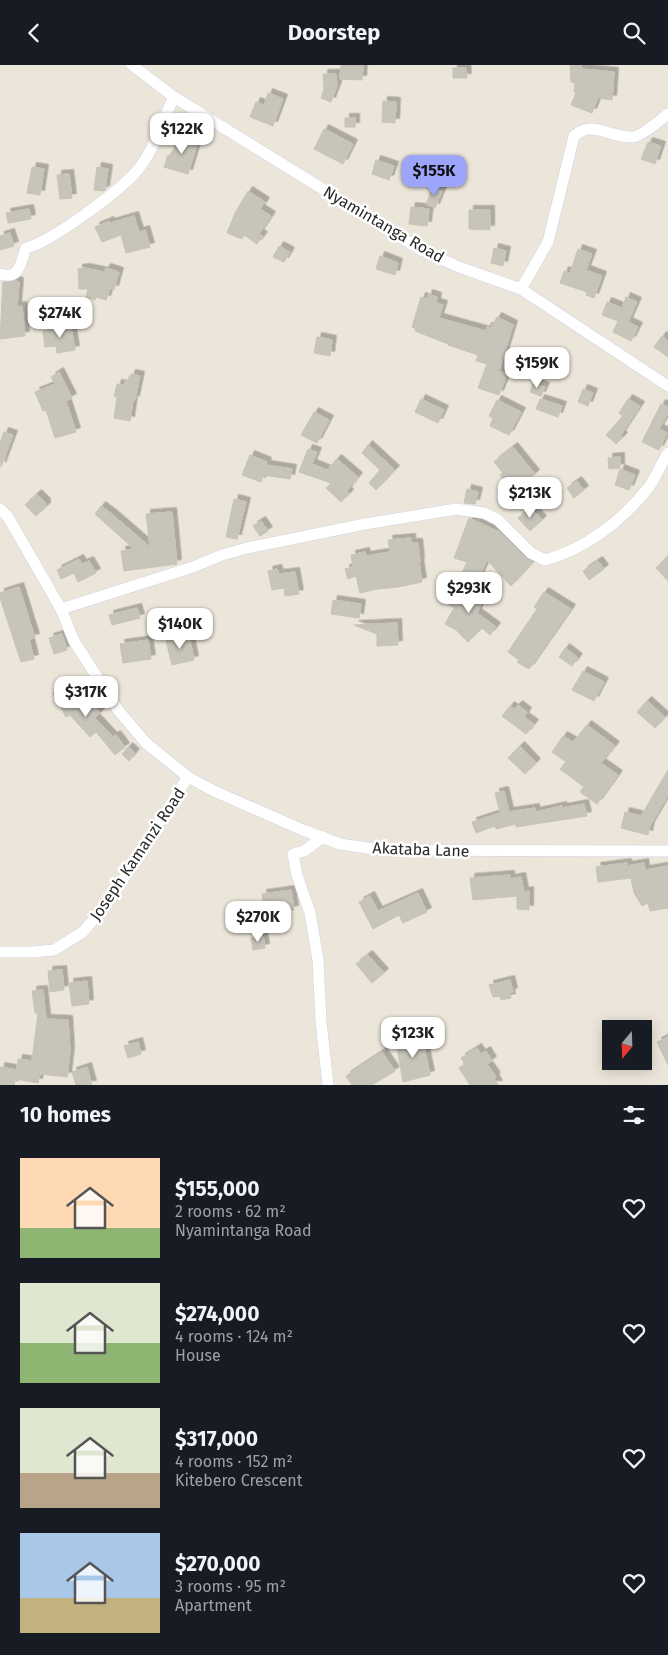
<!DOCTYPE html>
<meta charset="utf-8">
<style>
body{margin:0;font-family:"Fira Sans",sans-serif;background:#20242c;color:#f1f3f6;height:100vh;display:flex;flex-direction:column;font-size:19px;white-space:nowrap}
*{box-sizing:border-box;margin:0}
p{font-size:16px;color:#9ea1a6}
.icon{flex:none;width:28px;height:28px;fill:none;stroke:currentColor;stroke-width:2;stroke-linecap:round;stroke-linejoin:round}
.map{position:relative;height:1020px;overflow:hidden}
.drawer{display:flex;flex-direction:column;background:#171b24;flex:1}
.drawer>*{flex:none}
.needle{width:32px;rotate:199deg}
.buttons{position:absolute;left:602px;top:955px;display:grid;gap:10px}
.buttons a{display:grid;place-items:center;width:50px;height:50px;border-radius:0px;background:#171b24;box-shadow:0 2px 12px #0003;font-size:25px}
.price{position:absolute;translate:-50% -42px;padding:0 11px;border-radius:10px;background:#fff;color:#222;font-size:16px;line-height:32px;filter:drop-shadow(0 1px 2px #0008)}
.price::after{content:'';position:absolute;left:50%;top:30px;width:15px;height:11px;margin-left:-8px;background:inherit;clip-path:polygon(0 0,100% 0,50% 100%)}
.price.active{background:#9ca5fa;color:#111}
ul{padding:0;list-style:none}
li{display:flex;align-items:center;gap:15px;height:125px;padding:0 20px}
li span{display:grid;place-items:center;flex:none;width:140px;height:100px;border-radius:0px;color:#555}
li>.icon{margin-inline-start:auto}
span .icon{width:60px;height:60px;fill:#fffc;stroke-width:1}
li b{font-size:21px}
h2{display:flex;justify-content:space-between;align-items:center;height:60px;padding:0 20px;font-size:21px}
header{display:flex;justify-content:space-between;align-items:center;height:65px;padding:0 20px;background:#171b24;font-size:22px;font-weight:700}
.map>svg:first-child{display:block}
</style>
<header><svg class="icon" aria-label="back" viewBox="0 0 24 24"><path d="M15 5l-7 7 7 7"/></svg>Doorstep<svg class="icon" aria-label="search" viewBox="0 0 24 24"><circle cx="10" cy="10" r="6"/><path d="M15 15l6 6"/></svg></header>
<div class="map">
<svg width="668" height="1020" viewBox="0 0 668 1020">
<defs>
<filter id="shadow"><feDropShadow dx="4.5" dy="-4.5" stdDeviation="0" flood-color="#0004"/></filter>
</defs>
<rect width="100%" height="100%" fill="#ece6da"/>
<g fill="#c7c4b9" stroke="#c8c3b4" filter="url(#shadow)">
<path d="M341 0H363L362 15 340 14Z"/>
<path d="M570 0H581L582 4 614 7 612 35 598 33 592 48 571 40 576 28 574 27 575 18 571 17Z"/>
<path d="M453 3H466L467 13H453Z"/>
<path d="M323 9H336L337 21 331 37 321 33 324 24Z"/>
<path d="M268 28 283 34 273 61 250 52 256 37 264 40Z"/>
<path d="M383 36 396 37 395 58 382 57Z"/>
<rect x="345" y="53" width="10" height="9"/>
<path d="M324 64 353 79 343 99 314 84Z"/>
<path d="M178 70 198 76 188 109 164 102 168 90 172 91Z"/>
<path d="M648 77 661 81 655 99 641 94Z"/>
<path d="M376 95 394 101 389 115 372 109Z"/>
<path d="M32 102 44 104 40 130 27 128Z"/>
<path d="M97 102 108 104 105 125 103 126 94 125Z"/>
<path d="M69 109 72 133 60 134 57 110Z"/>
<path d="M433 122 442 126 435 143 426 139Z"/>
<path d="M248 126 265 137 260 144 271 151 259 169 263 171 257 179 244 170 242 174 227 168 235 148Z"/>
<path d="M411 142 429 144 427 161 409 159Z"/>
<path d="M29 144 31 154 8 158 6 148Z"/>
<path d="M469 145H490V165L469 164Z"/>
<path d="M134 151 139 167 145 165 150 182 126 188 121 170 102 177 95 162 109 156 110 158Z"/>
<path d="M10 168 14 181 0 185V171Z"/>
<path d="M279 181 290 187 284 197 273 192Z"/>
<path d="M494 183 506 186 503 201 491 198Z"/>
<path d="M578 184 592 189 586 205 602 211 594 233 586 230 587 227 560 218 564 206 570 208Z"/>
<path d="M380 191 398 198 395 210 376 204Z"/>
<path d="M85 203 104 207 106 203 119 207 114 225 110 224 106 235 96 232 95 235 86 232 88 224H79L78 204Z"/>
<path d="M15 216 19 217 17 242 22 241 25 271 0 274 3 217Z"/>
<path d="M428 229 437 232 436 238 443 240 439 253 486 266 487 262 491 263 497 252 513 260 499 306 507 309 499 330 478 323 487 299 476 296 478 290 448 280V279L415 266 416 264 412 262 421 232 427 234Z"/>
<path d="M626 232 637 237 628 257 638 262 631 276 613 267 618 256 602 250 607 237 622 243Z"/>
<path d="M71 262 75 285 57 288 56 281 45 282 43 266Z"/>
<path d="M662 271 668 276V292L654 282Z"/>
<path d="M317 272 332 275 330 291 314 288Z"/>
<path d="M59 307 72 333 66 336 76 367 55 373 46 345 43 346 35 327 55 319 51 312Z"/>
<path d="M131 309 140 311 135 335H133L130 356 114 353 117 332 114 331 117 319 124 320 125 316H129Z"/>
<path d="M533 318 545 322 541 331 530 327Z"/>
<path d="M583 324 593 328 588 341 578 337Z"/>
<path d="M421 334 444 345 438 358 415 347Z"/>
<path d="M540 334 562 341 558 352 536 344Z"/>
<path d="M628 334 640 341 621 370 623 372 616 379 606 370 623 351 619 348Z"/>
<path d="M497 335 521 347 509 370 490 361 493 353 489 351Z"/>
<path d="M661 339 668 342V348L659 364 667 368 659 385 642 377Z"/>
<path d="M314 347 329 355 317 378 301 370Z"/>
<path d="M4 367 13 370 1 402 0 378Z"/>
<path d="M368 380 395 405 376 425 369 418 380 405 362 388Z"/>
<path d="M513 382 535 409 520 422 516 417 510 423 500 410 503 408 494 397Z"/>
<path d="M308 384 317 387 312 399 327 405 337 394 358 412 347 426 349 429 341 437 326 423 331 418 299 407Z"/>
<path d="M250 390 267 397 266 400 292 404 290 414 263 410 261 417 242 410Z"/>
<path d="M620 392V403L609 404 608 393Z"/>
<path d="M620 404 635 410 629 425 615 420Z"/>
<path d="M577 416 584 425 574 433 567 423Z"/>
<path d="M467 424 478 427 475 439 464 438Z"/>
<path d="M37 429 46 438V442L36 451 25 440Z"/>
<path d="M234 434 246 437 237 474 226 472Z"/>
<path d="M101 441 113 450 150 482 146 449 172 447 177 499 124 506 121 486 134 484 95 449Z"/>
<path d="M530 442 542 455 530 466 518 453Z"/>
<path d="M469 453 499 467 526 493 533 497 511 521 487 495 477 517 461 510 467 497 454 493Z"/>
<path d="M261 456 268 466 260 471 253 461Z"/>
<path d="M411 473V478H418L420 498H419L422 517 398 522 377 524 360 528 356 511 348 514 345 504 353 502 351 490 365 487 366 491 390 487 388 475Z"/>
<path d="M668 491V516L656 503Z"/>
<path d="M79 494 82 499 89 496 96 508 78 517 74 508 61 514 57 505Z"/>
<path d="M598 496 604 504 589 515 583 506Z"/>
<path d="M277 504 279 509 295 507 299 529 285 531 284 523 272 525 268 506Z"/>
<path d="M469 518 483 524 482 527 485 529 477 548 496 562 490 570 482 563 468 577 456 565 445 559 454 543 448 539 454 531 461 536Z"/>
<path d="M19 522 35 573 29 574 34 594 21 597 0 533V528Z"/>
<path d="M544 527 571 544 529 604 517 597 519 595 508 587 537 544 534 542Z"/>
<path d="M333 535 361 539 359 553 331 549Z"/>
<path d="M137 543 140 553 112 560 109 550Z"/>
<path d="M397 558 398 580 377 581V569L354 560Z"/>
<path d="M62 569 67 585 54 589 49 573Z"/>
<path d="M189 571 194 595 172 600 166 576Z"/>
<path d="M148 575 151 594 123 598 120 579Z"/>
<path d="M565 583 578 593 572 601 559 592Z"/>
<path d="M583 606 604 617 594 636 572 625Z"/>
<path d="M71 620 77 632 88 642 92 639 100 648 95 653 113 672 116 670 125 682 115 690 96 667 90 672 70 650 66 652 53 628Z"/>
<path d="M647 636 665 652 655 663 637 647Z"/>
<path d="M518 640 527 647 524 652 534 659 526 669 502 651 510 641 514 644Z"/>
<path d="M587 660 615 681 601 698 618 710 597 739 580 727 584 722 560 704 566 697 552 687 563 671 573 677Z"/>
<path d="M520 681 536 698 525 709 508 693Z"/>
<path d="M128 682 135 688 129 696 122 689Z"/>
<path d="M668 705V730L650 761 648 770 621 763 625 747 641 751Z"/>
<path d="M504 726 509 747 535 743V747L562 741V743L584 739 587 751 516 762V759L496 764 495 761 476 768 472 757 500 748 495 728Z"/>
<path d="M627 798V801L644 798 645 805 668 801V843L650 846 648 838 642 841 634 828 631 813 598 817 596 802Z"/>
<path d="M510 810V814L521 812 524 827 529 826V845L517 844V831L473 835 470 813Z"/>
<path d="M291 825 294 845 265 849 262 829Z"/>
<path d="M418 828 427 847 403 858 399 850 373 864 359 837 370 831 378 846Z"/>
<path d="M263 871 265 883 253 885 251 873Z"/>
<path d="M368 890 384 908 372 918 356 899Z"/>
<path d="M62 905 64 925 50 927 48 906Z"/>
<path d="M510 915 513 927 510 928 511 933 501 935 499 931 493 932 489 920Z"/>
<path d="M87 916 89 939 72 941 69 918Z"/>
<path d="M43 925 46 954 68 955 70 986 67 1012 40 1009 38 1018 15 1014 14 1020H0V1002L17 1005 18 994 32 996 38 948H35L32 926Z"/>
<path d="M422 972 430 1010 403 1017 396 976Z"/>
<path d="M668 972V1000L657 977Z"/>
<path d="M138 977 141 989 128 993 124 981Z"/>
<path d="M477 983 481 989 486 986 492 996 487 999 496 1012 494 1013 498 1020H470L459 1003 465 999 461 993Z"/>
<path d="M382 987 395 1006 372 1020H352L346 1011Z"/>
<path d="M87 1002 92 1020H76L72 1007Z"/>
</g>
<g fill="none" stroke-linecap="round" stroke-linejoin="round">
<g stroke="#cfd1e3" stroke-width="12">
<g id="minor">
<path d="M132 0 174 32 423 186 459 202 521 224 668 321"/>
<path d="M0 209C20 215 20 199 26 183 51 177 118 127 136 107 154 86 162 57 174 32"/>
<path d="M521 224 548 177 574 71C594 54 610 74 633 72 642 71 660 55 668 49"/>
<path d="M0 444 8 452 61 544 74 576 118 645 146 678 188 712 214 726 303 765 340 779 381 785 668 786"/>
<path d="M61 544 193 502 222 490 247 483 365 459 456 444 484 448 498 455 531 488 545 495C586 484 623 455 649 422 656 412 661 399 668 388"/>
<path d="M323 772 304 786 293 789 297 810 310 848 318 895 321 956 328 1020"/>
<path d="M0 887H33L54 885 83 867 109 836 188 712"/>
</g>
</g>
<use href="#minor" stroke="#fff" stroke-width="11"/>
</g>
<g text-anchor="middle" stroke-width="5" stroke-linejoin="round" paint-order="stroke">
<g font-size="16" fill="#292929" stroke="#fff">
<text transform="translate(384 159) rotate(30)" y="6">Nyamintanga Road</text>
<text transform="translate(421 784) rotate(2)" y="6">Akataba Lane</text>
<text transform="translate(137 789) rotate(-56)" y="6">Joseph Kamanzi Road</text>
</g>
</g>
</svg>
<div class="buttons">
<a><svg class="needle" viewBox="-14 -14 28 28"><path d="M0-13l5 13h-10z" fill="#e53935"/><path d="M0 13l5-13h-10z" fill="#9ea1a6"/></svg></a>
</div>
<b class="price" style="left:182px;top:90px">$122K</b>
<b class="price active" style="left:434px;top:132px">$155K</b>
<b class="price" style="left:60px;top:274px">$274K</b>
<b class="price" style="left:537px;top:324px">$159K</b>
<b class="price" style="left:530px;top:454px">$213K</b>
<b class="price" style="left:469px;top:549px">$293K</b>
<b class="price" style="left:180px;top:585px">$140K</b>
<b class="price" style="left:86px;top:653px">$317K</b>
<b class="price" style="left:258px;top:878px">$270K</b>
<b class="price" style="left:413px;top:994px">$123K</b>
</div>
<section class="drawer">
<h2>10 homes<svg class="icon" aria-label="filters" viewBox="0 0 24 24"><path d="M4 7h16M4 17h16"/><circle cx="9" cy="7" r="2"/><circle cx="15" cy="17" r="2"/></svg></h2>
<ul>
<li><span style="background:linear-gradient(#ffd9b3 70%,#8fb573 0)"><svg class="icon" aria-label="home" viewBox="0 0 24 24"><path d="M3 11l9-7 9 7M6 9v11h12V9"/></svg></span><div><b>$155,000</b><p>2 rooms · 62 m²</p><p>Nyamintanga Road</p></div><svg class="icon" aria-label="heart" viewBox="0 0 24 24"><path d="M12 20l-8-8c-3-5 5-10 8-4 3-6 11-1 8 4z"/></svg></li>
<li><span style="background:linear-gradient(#dfe7d0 60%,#8fb573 0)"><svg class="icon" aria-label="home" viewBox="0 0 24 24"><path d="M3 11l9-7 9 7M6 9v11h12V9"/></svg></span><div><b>$274,000</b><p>4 rooms · 124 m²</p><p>House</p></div><svg class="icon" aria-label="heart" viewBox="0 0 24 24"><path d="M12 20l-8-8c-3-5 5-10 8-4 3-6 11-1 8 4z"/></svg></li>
<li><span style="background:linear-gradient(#dfe7d0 65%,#b9a48a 0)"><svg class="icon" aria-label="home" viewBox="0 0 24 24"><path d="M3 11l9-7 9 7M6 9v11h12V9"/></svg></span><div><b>$317,000</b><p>4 rooms · 152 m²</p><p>Kitebero Crescent</p></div><svg class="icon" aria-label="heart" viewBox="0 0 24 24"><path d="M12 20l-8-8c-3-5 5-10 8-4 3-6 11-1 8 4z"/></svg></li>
<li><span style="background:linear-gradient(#a9c7e8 65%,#c2b280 0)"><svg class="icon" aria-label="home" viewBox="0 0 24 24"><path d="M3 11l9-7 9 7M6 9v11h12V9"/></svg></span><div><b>$270,000</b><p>3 rooms · 95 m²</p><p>Apartment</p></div><svg class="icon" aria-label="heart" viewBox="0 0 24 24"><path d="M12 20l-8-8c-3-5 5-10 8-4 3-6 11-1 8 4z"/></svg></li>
</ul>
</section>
